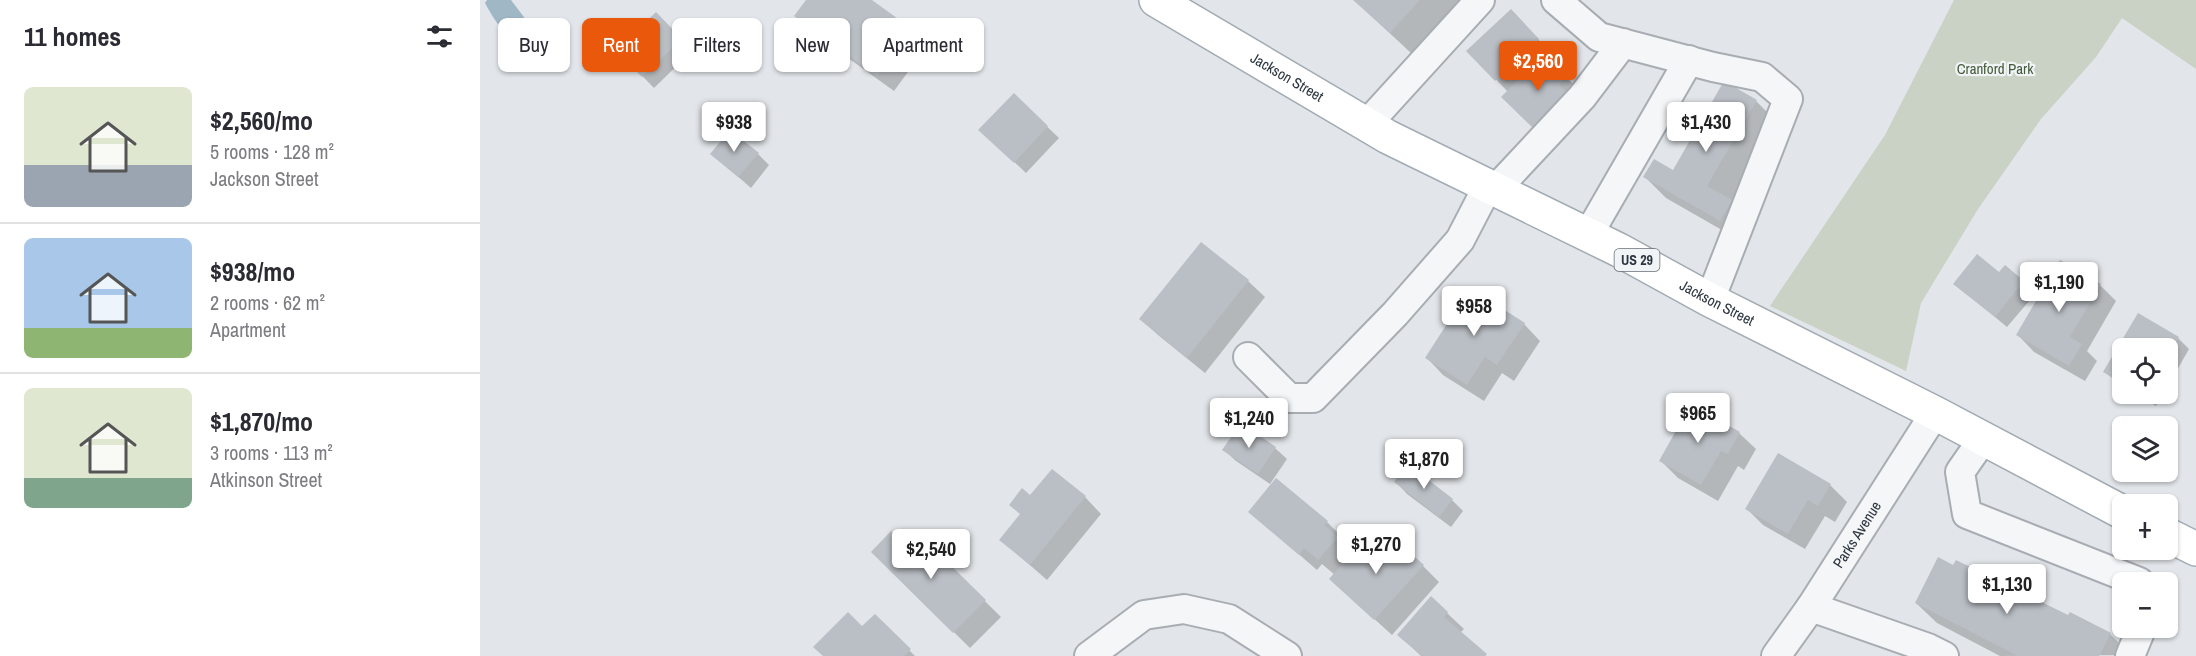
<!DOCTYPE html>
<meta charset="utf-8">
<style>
body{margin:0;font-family:"Archivo Narrow",sans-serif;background:#f2f2f3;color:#2b2b33;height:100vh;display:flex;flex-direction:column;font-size:22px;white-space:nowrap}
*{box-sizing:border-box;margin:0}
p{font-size:20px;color:#7c7c81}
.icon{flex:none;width:33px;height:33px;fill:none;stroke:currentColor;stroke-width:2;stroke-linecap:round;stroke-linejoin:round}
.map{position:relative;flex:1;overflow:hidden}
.details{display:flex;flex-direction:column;background:#fff;width:480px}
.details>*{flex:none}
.top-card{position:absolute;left:18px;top:18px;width:570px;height:54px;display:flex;gap:12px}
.fabs{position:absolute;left:1632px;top:338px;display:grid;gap:12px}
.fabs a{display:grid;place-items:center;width:66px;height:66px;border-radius:9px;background:#fff;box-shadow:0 2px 4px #0004;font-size:30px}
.price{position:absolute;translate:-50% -51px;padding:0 14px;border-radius:6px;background:#fff;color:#222;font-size:20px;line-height:39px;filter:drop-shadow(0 2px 3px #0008)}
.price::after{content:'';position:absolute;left:50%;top:36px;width:18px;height:14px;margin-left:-9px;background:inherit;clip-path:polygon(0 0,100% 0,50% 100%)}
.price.active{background:#ea580c;color:#fff}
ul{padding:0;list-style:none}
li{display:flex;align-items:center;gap:18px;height:150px;padding:0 24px}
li+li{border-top:2px solid #e1e1e2}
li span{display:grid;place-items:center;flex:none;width:168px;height:120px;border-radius:9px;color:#555}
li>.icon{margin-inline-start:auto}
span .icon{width:72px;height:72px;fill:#fffc;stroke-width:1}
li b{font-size:26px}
h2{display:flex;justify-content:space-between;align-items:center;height:72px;padding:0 24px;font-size:26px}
.pill{padding:0 21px;border-radius:9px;background:#fff;box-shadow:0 2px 4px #0004;font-size:21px;line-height:54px}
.pill.active{background:#ea580c;color:#fff}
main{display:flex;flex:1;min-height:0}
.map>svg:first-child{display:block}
</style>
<main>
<section class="details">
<h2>11 homes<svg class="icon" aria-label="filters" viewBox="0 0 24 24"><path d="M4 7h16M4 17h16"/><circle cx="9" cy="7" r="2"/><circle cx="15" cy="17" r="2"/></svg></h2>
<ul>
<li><span style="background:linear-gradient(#dfe7d0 65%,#9aa5b1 0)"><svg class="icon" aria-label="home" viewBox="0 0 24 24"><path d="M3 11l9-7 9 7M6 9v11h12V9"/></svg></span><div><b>$2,560/mo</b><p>5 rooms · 128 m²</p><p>Jackson Street</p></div></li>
<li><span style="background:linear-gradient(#a9c7e8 75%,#8fb573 0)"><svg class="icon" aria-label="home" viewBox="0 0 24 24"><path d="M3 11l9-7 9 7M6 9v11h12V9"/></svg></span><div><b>$938/mo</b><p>2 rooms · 62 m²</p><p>Apartment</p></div></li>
<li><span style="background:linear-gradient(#dfe7d0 75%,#7fa58c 0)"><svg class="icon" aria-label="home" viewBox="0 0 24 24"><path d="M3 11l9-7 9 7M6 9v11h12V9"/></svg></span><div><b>$1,870/mo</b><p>3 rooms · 113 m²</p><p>Atkinson Street</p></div></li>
</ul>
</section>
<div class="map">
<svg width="1716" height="656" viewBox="0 0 1716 656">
<rect width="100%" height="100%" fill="#e2e5e9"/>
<path fill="#c9d2c4" d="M1474 0H1716V69L1642 18 1616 57 1561 119 1498 209 1441 303 1426 371 1290 306 1405 135Z"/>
<path fill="#a0b7c5" d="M7 0H31L53 29 52 37 44 43 37 44C23 34 13 18 5 3Z"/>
<g fill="#0003">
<path d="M327 0H389L431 30 447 46 414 91 332 32 316 16Z"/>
<path d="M874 0H980L931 53Z"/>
<path d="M176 14 212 51 174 88 138 51Z"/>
<path d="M1042 22 1070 52 1065 56 1097 88 1090 97 1028 92 989 51Z"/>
<path d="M534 95 579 138 546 173 512 141Z"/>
<path d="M1276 101 1297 122 1251 201 1271 222 1261 241 1186 198 1165 177 1194 172Z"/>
<path d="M232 154H278L289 165 271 188Z"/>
<path d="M721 244 768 281 785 297 725 373 678 335 661 319Z"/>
<path d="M1525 267 1555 294 1527 327 1475 284 1520 274Z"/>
<path d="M1620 285 1636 301 1607 351 1617 361 1605 381 1554 352 1538 335Z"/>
<path d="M1658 315 1698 338 1709 349 1688 386V348H1642V386L1625 372Z"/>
<path d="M1044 324 1060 341 1034 381 1022 373 1004 401 963 375 947 358Z"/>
<path d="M1654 393H1684L1676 406Z"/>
<path d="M1259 433 1276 449 1264 470 1258 466 1238 501 1198 478 1181 461Z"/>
<path d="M795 448 807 459 790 484 756 461 744 450Z"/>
<path d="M916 482 972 500 983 511 971 527 927 494Z"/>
<path d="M1350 485 1367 502 1355 522 1345 516 1325 549 1283 525 1267 509Z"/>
<path d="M550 497H605L621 514 567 580 521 540 541 515Z"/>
<path d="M770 512 847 522 863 538 860 541 873 554 904 553 943 566 959 582 912 635 868 595 855 575 842 564 837 570Z"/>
<path d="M446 543 521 617 490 648 393 552 433 556Z"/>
<path d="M1436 603 1589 617 1630 634 1651 655 1520 656 1457 623Z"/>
<path d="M967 613 984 629 980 633 1006 656H941L919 635Z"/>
<path d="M395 616 435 656H345L382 629Z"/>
</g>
<g fill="#babfc5">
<path d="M326 0H392L432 29 397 76 314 16Z"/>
<path d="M873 0H940L910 33Z"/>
<path d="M1031 9 1059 39 1015 81 986 51Z"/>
<path d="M176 12 202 39 162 77 136 51Z"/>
<path d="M1064 54 1087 76 1079 85 1090 95 1055 130 1021 97Z"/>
<path d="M1244 81 1277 100 1227 186 1252 200 1240 221 1163 177 1174 159 1193 170Z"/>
<path d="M534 93 568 126 534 163 498 130Z"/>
<path d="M250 130 279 153 258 177 230 154Z"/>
<path d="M721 242 769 280 707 358 659 319Z"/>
<path d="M1497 254 1519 272 1525 265 1544 281 1515 317 1473 284Z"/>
<path d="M1580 260 1621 284 1590 337 1602 344 1589 366 1536 335Z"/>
<path d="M990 288 1045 323 1017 365 1005 357 987 385 945 358Z"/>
<path d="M1658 313 1699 337 1688 356V348H1642V383L1623 372Z"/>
<path d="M1211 404 1260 432 1248 454 1241 451 1221 485 1179 461Z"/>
<path d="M761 423 796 447 778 474 742 450Z"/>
<path d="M1298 453 1351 484 1338 506 1328 500 1308 534 1265 509Z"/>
<path d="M928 464 973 499 959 517 914 482Z"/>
<path d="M572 469 606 496 550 565 519 540 540 514 529 505 542 488 550 495Z"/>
<path d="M796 478 848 521 844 525 858 537 838 560 824 548 819 555 768 512Z"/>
<path d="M411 531 433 553 446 541 506 600 473 633 391 552Z"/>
<path d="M887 536 904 551 915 539 944 565 894 620 849 579Z"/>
<path d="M1458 557 1473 565 1476 560 1588 615 1590 612 1631 633 1619 656H1538L1435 603Z"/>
<path d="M951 596 968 612 964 617 1007 654 1005 656H942L917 635Z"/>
<path d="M368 612 382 626 395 614 431 649 424 656H343L333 647Z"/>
</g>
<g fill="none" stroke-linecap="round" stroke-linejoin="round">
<g stroke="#a8adb3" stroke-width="32">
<g id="minor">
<path d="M1076 0 1119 37 1233 67 1282 77 1308 99 1230 300"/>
<path d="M887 124 1000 0"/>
<path d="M1016 189 1102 97 1143 43"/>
<path d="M1108 235 1209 60"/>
<path d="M768 357 809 398H833L915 314 980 240 1008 186"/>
<path d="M1503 439 1480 472 1487 514 1659 582"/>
<path d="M1331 607 1448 648 1464 656"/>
<path d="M609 656 664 615 704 609 749 619 807 656"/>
<path id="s1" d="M1296 656 1331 607 1455 413"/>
<path d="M1650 656 1662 627"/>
</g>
</g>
<g stroke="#a2abb3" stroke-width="36">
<g id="major">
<path id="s2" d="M676 0 908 137 1139 250 1230 300 1455 413 1642 512"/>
<path d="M1688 535 1716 549"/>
</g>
</g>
<use href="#minor" stroke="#f4f6f8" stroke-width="28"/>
<use href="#major" stroke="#fff" stroke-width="33"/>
</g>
<g text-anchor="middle" stroke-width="4.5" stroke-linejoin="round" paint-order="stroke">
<rect fill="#f1f4f6" stroke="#676e76" stroke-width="1.5" x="1134.5" y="249" width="45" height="22" rx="4.5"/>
<g font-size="14" font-weight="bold" fill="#2c353f">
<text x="1157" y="265">US 29</text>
</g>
<g font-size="15" fill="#445a3a" stroke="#f1f4f6">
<text x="1515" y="74">Cranford Park</text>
</g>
<g font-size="15" fill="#2c353f" stroke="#f1f4f6">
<text dy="5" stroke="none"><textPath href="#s2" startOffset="152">Jackson Street</textPath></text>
<text dy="5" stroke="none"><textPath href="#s2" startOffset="638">Jackson Street</textPath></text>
<text dy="5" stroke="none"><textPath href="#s1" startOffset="146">Parks Avenue</textPath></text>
</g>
</g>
</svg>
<div class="fabs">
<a><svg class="icon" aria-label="locate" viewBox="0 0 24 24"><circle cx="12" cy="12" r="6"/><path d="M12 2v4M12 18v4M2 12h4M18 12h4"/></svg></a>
<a><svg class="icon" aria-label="layers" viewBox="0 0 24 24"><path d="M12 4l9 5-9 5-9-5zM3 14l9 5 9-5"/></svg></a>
<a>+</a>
<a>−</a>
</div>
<b class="price active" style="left:1058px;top:92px">$2,560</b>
<b class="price" style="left:254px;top:153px">$938</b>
<b class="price" style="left:1226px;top:153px">$1,430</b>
<b class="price" style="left:1579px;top:313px">$1,190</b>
<b class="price" style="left:994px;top:337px">$958</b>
<b class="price" style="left:1218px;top:444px">$965</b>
<b class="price" style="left:769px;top:449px">$1,240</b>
<b class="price" style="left:944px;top:490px">$1,870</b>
<b class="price" style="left:896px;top:575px">$1,270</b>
<b class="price" style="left:451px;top:580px">$2,540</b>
<b class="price" style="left:1527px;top:615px">$1,130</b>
<div class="top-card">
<a class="pill">Buy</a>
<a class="pill active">Rent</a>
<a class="pill">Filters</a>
<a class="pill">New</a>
<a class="pill">Apartment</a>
</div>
</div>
</main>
